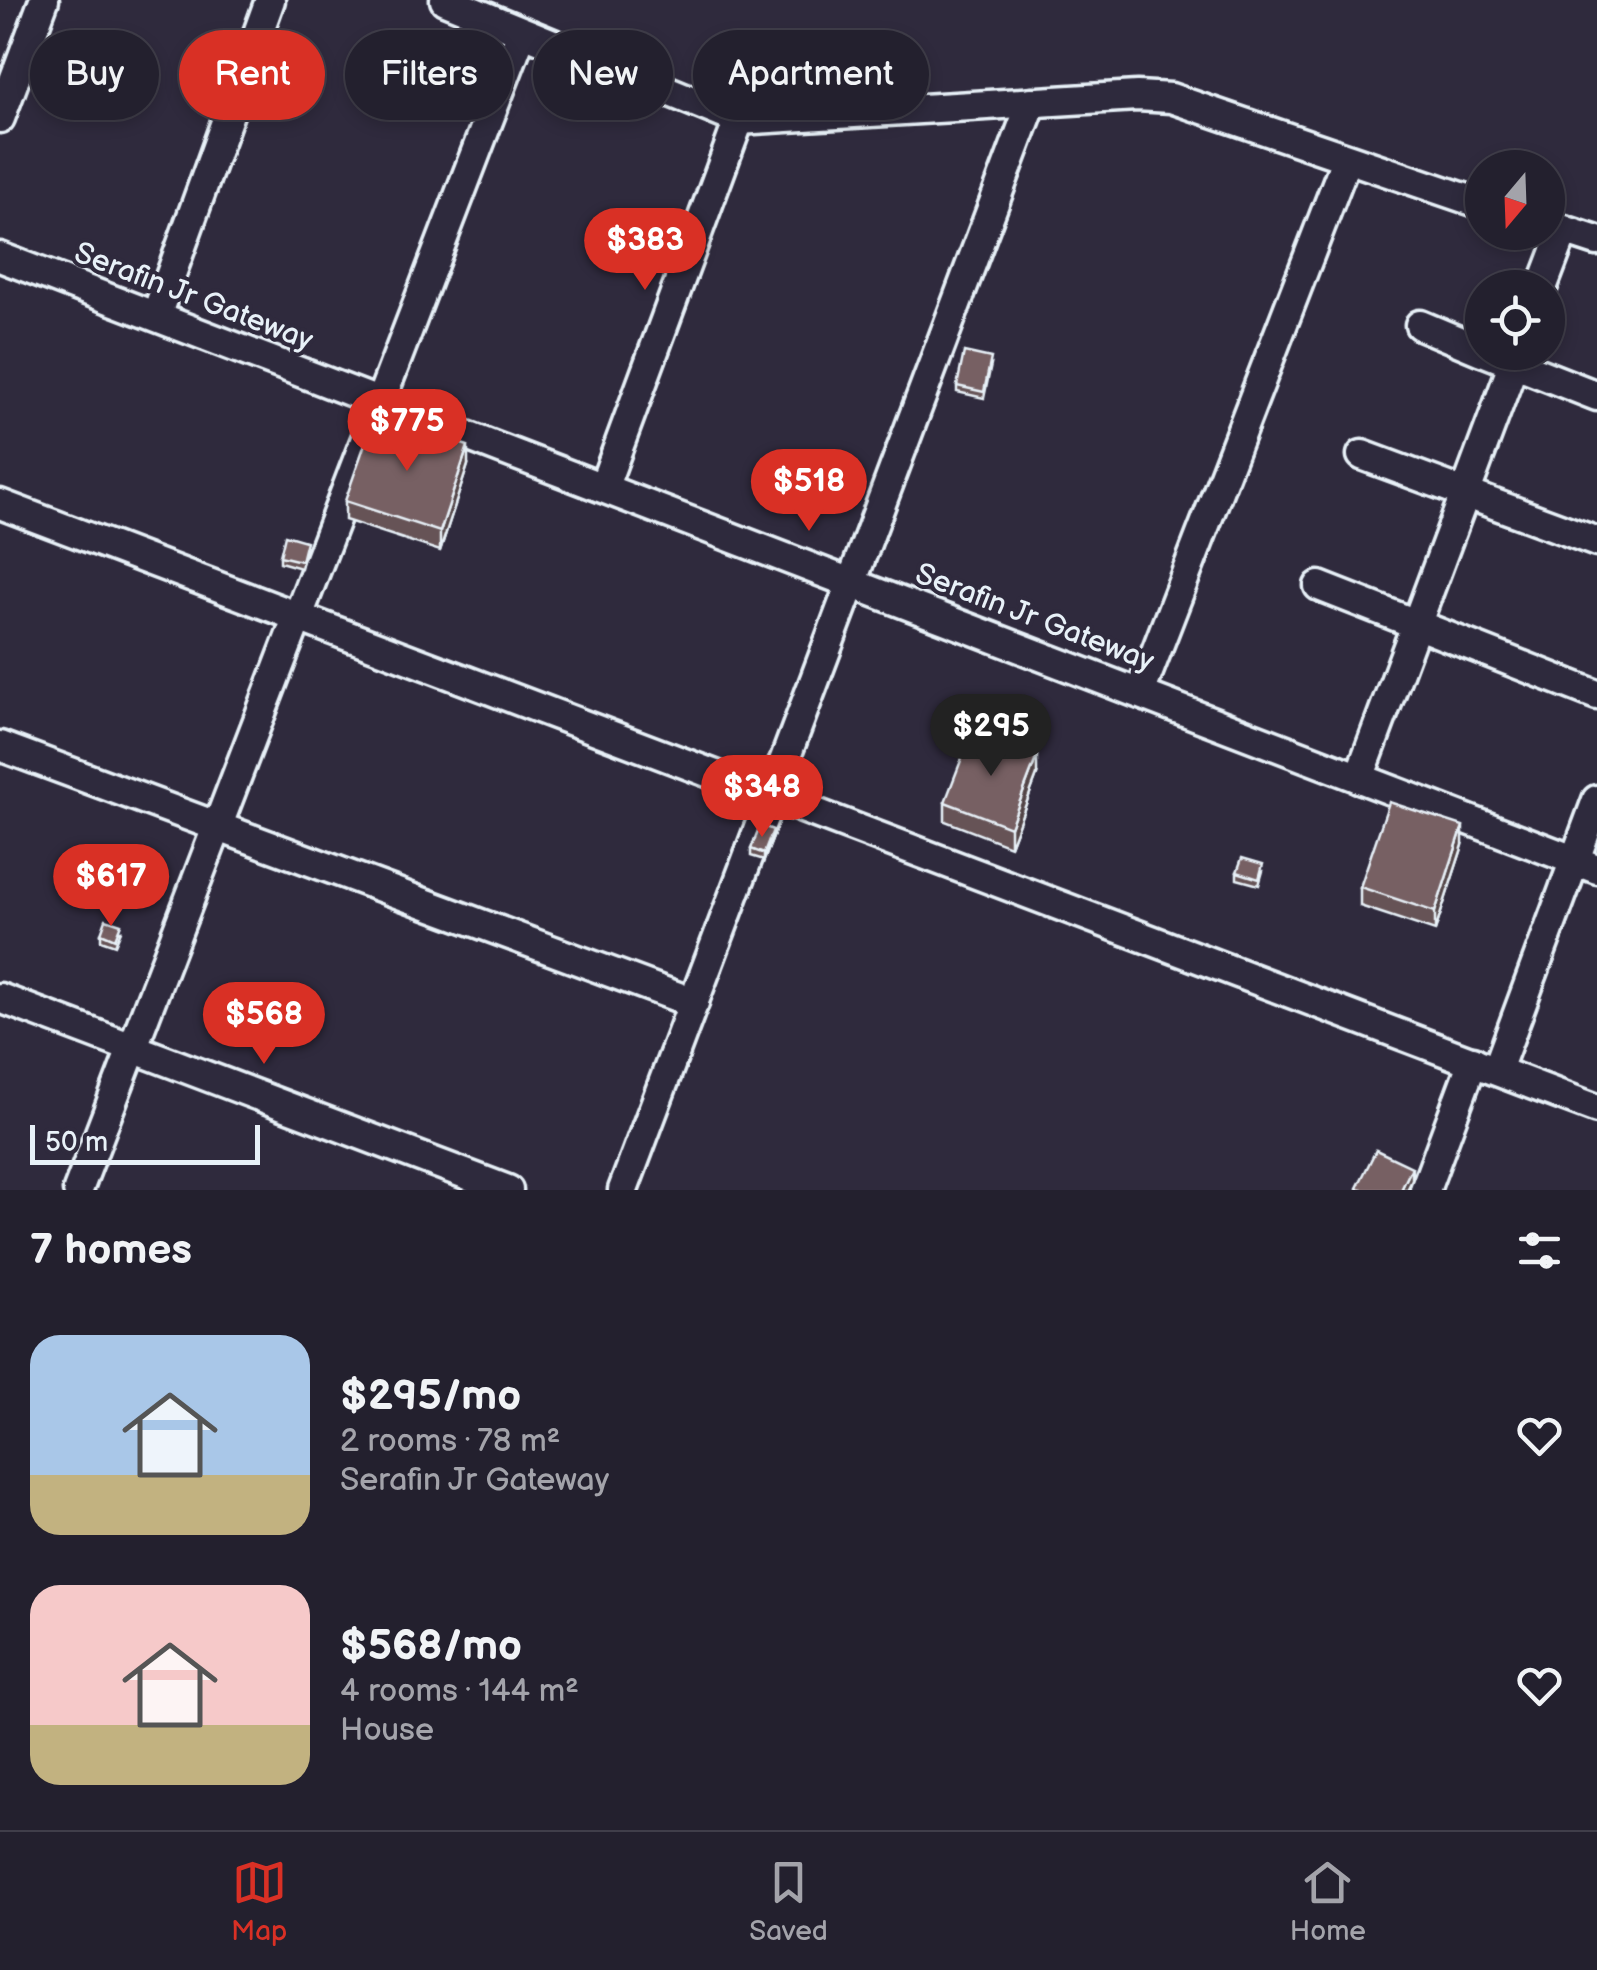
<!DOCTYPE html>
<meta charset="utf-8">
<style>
body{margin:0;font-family:"Balsamiq Sans",sans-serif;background:#2b2836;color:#f1f3f6;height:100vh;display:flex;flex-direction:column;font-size:38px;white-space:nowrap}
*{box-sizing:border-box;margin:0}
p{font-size:32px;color:#a3a3aa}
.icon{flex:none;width:55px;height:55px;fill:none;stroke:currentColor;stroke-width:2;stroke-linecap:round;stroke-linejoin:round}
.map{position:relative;height:1190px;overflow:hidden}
.details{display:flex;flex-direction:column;background:#23202e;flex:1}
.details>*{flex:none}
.guide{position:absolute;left:30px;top:30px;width:1000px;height:90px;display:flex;gap:20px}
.needle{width:65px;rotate:199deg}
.buttons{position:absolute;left:1465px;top:150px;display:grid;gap:20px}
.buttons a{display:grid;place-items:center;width:100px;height:100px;border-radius:50%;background:#23202e;box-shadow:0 5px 15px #0003,0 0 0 2px #403e4a;font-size:50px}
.scale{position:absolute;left:30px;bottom:25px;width:230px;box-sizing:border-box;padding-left:10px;border:5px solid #e8f1f8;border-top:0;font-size:28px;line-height:35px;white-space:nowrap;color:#e8f1f8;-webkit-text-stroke:8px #2f2a3d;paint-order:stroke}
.price{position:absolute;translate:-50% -85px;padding:0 22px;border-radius:35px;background:#d93025;color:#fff;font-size:32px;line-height:65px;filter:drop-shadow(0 2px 5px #0008)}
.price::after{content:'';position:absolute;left:50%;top:60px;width:30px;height:22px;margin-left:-15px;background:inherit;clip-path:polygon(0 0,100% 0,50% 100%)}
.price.active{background:#222;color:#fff}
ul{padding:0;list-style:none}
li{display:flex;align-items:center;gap:30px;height:250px;padding:0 30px}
li span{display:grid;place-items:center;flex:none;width:280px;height:200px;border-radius:30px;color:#555}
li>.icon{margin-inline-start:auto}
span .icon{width:120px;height:120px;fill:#fffc;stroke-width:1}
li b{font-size:42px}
h2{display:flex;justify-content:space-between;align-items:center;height:120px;padding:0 30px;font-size:42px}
.tag{padding:0 35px;border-radius:45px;background:#23202e;box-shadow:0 5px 15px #0003,0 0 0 2px #403e4a;font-size:35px;line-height:90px}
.tag.active{background:#d93025;color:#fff}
.tab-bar{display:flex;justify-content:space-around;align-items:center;height:140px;border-top:2px solid #403e4a;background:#23202e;font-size:28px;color:#a3a3aa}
.tab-bar a{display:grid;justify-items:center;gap:5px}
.tab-bar .active{color:#d93025}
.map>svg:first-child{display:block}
</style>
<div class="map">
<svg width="1597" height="1190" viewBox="0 0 1597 1190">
<rect width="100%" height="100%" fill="#2f2a3d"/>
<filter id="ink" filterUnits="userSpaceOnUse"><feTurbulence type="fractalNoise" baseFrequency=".01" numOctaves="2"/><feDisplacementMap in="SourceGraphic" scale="20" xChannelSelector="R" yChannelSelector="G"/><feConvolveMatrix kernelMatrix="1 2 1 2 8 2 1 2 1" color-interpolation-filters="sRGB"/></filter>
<g filter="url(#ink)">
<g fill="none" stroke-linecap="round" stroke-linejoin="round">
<g stroke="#e8f1f8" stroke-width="35">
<g id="street">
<path d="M445 0 739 120 1137 96 1171 98 1482 204"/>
<path d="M0 118 44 0"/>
<path d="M1548 225 1597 241"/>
<path d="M0 257 1597 869"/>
<path d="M1542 288 1564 230"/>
<path d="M156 316 270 0"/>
<path d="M1420 325 1482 351"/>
<path d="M1485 352 1597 396"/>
<path d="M1362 455 1597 542"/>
<path d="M604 486 739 120"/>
<path d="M0 504 1597 1109"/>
<path d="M1319 586 1597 695"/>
<path d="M1140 693 1346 160"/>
<path d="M0 746 694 1003"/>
<path d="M1359 778 1518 352"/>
<path d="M0 998 508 1190"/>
<path d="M1497 1070 1597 800"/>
<path d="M78 1190 522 32"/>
<path d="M623 1190 1032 102"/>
<path d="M1425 1190 1473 1061"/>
</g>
</g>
<use href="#street" stroke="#2f2a3d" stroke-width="28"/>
</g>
<g fill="#665356" stroke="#e8f1f8" stroke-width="2.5">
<path d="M991 365 984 398 957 392V386Z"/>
<path d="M468 465 440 551 345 520V501Z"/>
<path d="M306 548 301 568 280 562V556Z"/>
<path d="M1037 775 1010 846 945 821V802Z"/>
<path d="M773 837 764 860 751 856V849Z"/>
<path d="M1463 845 1435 931 1360 906V887Z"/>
<path d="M1263 871 1259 885 1237 879V872Z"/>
<path d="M121 931 115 945 101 940V933Z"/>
</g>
<g fill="#534446" stroke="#e8f1f8" stroke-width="2.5">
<path d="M468 446V465L440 551V532Z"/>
<path d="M1037 756V775L1010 846V827Z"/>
<path d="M1463 826V845L1435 931V912Z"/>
<path d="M773 830V837L764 860V854Z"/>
<path d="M1412 1167V1180L1407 1190H1401Z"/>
</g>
<g fill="#776164" stroke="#e8f1f8" stroke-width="2.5">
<path d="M964 352 991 358 984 392 957 386Z"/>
<path d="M375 415 468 446 440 532 345 501Z"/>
<path d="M285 535 306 541 301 561 280 556Z"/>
<path d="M972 732 1037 756 1010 827 945 802Z"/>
<path d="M1389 802 1463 826 1435 912 1360 887Z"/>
<path d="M760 825 773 830 764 854 751 849Z"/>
<path d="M1242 858 1263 864 1259 879 1237 872Z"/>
<path d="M106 919 121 924 115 939 101 933Z"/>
<path d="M1376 1150 1412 1167 1401 1190H1361L1357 1188Z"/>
</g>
</g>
<g text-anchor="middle" stroke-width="8" stroke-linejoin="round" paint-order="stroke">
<g font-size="30" fill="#e8f1f8" stroke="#2f2a3d">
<text transform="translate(194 296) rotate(21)" y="10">Serafin Jr Gateway</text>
<text transform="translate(1035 617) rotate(21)" y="10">Serafin Jr Gateway</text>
</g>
</g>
</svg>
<div class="buttons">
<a><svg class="needle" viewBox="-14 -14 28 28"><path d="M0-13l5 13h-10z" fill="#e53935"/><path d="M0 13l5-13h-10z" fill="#a3a3aa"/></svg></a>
<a><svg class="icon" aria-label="locate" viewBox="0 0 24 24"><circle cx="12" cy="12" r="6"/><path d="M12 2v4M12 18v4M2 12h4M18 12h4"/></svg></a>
</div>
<div class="scale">50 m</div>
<b class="price" style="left:645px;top:293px">$383</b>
<b class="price" style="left:407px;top:474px">$775</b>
<b class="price" style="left:809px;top:534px">$518</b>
<b class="price active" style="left:991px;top:779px">$295</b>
<b class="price" style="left:762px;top:840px">$348</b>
<b class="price" style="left:111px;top:929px">$617</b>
<b class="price" style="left:264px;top:1067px">$568</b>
<div class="guide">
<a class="tag">Buy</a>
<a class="tag active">Rent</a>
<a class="tag">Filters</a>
<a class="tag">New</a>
<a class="tag">Apartment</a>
</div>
</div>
<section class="details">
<h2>7 homes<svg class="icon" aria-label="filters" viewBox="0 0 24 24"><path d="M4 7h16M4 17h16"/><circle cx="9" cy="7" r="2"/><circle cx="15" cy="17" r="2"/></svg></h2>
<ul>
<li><span style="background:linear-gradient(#a9c7e8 70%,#c2b280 0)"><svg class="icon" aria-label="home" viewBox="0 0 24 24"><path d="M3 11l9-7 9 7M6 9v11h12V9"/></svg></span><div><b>$295/mo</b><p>2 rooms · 78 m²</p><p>Serafin Jr Gateway</p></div><svg class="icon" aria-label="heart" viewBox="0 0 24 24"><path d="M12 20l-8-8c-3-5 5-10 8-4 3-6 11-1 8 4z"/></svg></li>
<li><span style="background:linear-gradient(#f6c9c9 70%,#c2b280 0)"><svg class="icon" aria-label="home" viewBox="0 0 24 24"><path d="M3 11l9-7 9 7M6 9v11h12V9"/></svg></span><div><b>$568/mo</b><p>4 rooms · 144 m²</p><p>House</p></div><svg class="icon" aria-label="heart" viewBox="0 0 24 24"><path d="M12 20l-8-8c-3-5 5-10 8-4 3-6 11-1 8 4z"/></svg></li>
</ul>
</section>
<nav class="tab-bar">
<a class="active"><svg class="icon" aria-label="map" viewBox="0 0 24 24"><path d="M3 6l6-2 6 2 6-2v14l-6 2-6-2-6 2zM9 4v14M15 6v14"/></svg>Map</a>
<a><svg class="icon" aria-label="saved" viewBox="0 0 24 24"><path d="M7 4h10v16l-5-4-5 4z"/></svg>Saved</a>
<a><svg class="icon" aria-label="home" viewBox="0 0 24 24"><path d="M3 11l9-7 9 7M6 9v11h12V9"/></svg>Home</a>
</nav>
